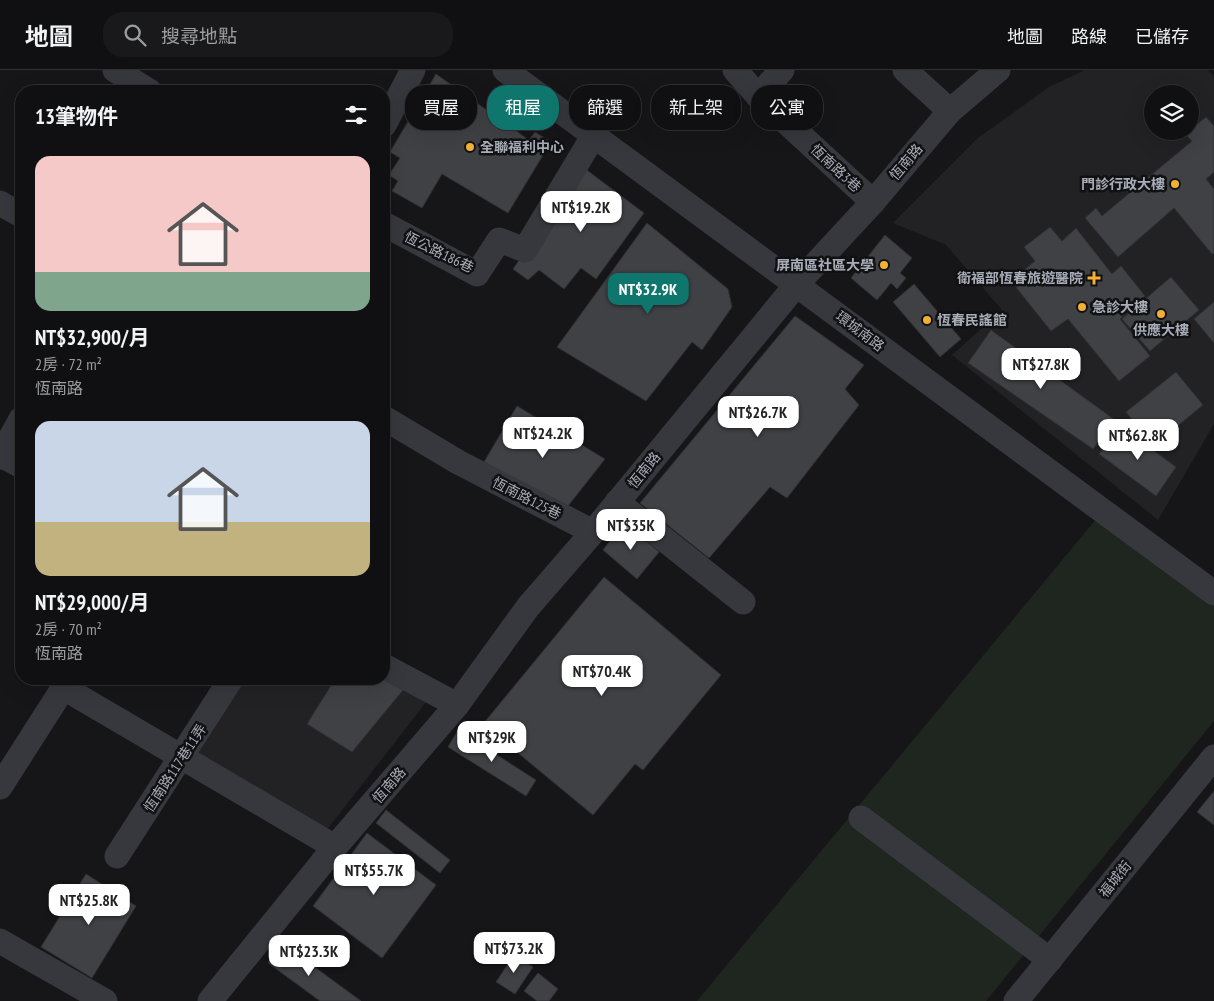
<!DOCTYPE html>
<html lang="zh-TW">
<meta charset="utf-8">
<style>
body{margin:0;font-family:"PT Sans Narrow","Noto Sans TC",sans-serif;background:#19191b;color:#f1f3f6;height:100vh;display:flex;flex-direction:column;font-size:19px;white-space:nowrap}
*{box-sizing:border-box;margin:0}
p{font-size:16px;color:#9c9d9f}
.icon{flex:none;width:28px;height:28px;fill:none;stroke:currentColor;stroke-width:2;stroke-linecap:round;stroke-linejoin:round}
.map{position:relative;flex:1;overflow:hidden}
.drawer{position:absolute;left:15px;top:15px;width:375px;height:600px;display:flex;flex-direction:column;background:#101012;border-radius:20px;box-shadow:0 5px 20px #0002,0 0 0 1px #303032}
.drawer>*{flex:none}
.top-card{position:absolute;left:405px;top:15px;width:475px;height:45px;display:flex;gap:10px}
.buttons{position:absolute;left:1144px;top:15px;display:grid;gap:10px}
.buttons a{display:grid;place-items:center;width:55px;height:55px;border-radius:50%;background:#101012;box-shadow:0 5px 20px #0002,0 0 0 1px #303032;font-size:25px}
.price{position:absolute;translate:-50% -42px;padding:0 11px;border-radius:10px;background:#fff;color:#222;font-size:16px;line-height:32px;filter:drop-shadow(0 1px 2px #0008)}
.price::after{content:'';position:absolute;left:50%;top:30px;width:15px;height:11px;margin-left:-8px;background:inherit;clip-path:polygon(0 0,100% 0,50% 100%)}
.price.active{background:#0f766e;color:#fff}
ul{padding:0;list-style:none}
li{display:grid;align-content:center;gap:10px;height:265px;padding:0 20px}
li span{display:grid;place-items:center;height:155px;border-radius:15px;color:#555}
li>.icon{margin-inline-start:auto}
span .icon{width:90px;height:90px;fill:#fffc;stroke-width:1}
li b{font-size:21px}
h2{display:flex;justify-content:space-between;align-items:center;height:60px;padding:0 20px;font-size:21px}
.pill{padding:0 18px;border-radius:20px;background:#101012;box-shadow:0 5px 20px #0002,0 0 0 1px #303032;font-size:18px;line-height:45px}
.pill.active{background:#0f766e;color:#fff}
header{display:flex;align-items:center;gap:30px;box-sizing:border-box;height:70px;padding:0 25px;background:#101012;border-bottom:1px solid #303032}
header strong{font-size:24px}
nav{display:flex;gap:28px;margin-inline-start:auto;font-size:18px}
.search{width:350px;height:45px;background:#19191b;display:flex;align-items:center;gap:12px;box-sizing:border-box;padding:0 18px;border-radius:20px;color:#9c9d9f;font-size:19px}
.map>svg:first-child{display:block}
</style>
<header>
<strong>地圖</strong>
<div class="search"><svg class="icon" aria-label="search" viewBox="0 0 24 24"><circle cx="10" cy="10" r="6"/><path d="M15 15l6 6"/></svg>搜尋地點</div>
<nav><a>地圖</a><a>路線</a><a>已儲存</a></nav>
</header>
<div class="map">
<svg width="1214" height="931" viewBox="0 0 1214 931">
<rect width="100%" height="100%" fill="#161618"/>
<g fill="#222225" fill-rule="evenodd">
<path d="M1085 0H1208L1214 6V354L1158 450 952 285 1002 240 946 175 893 153 978 68 1049 17ZM1152 24H1190V61H1152Z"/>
<path d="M239 609H384L427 631 326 761 194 683Z"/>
</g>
<path fill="#1e261f" d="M1102 442 1214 528V651L986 931H697Z"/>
<g fill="#404145" stroke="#303034">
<path d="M436 4 529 70 535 62 551 72 508 143 442 104 422 138 392 121 398 111 389 105 400 88 390 82Z"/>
<path d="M1206 47 1214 56V102L1206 109 1214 119V183L1212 184 1174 138 1118 187 1085 148 1096 138 1102 146 1192 71 1185 64Z"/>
<path d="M584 98 644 143 596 209 581 198 564 219 539 200 528 210 513 199Z"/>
<path d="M647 153 728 219 732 237 702 280 692 272 646 331 557 277Z"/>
<path d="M1050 157 1062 171 1076 158 1112 204 1121 196 1145 226 1120 249 1150 286 1119 311 1068 249 1051 261 1011 211 1035 191 1024 177Z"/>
<path d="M885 165 912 188 900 203 906 208 897 219 891 213 877 230 851 208Z"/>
<path d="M1171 207 1199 240 1150 281 1122 249Z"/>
<path d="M914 214 961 269 940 287 893 232Z"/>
<path d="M1214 232V273L1194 249Z"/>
<path d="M795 246 864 295 845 319 859 335 787 428 770 417 709 488 640 433Z"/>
<path d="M991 260 1115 350 1093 379 968 293Z"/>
<path d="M1176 302 1203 335 1153 376 1126 342Z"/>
<path d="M517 336 605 389 564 441 484 392Z"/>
<path d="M1120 356 1176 397 1156 426 1099 384Z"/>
<path d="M624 452 659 482 637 509 603 480Z"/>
<path d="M604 507 721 605 643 700 635 694 593 745 483 654Z"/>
<path d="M335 609H383L403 620 352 682 307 654Z"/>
<path d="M458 660 536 710 526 726 448 677Z"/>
<path d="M1214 721V755L1197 742Z"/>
<path d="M386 740 450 790 440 803 376 753Z"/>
<path d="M367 763 436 815 382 888 313 836Z"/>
<path d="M86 804 136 836 92 908 41 877Z"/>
<path d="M282 873 361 931H320L268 893Z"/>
<path d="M514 885 533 897 515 924 496 912Z"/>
<path d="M538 903 558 919 549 931H537L524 921Z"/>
</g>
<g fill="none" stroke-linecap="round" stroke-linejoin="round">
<g stroke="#37383d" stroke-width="25">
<path d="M115 0 149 21"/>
<path d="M505 0 1214 523"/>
<path d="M735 0 758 26 873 132"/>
<path d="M905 0 950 41"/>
<path d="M758 26 782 0"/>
<path d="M384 55 413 0"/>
<path d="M0 133 21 145"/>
<path d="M384 154 477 204 499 170 525 180 594 65"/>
<path d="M384 348 458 392 593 462"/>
<path d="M0 384 21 396"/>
<path d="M0 387 21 349"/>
<path d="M617 432 743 532"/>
<path d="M384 596 457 635"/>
<path d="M64 618 335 777"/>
<path d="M0 717 69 609"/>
<path d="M861 748 1050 890"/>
<path d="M117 786 231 609"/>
<path d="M0 871 105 931"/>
<path d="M210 931 335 777 457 635 528 537 593 462 797 214 873 132 950 41 998 0"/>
<path d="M1016 931 1214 687"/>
</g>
</g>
<g fill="#f2b134" stroke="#111113" stroke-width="2">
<circle cx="470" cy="77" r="5"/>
<circle cx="1175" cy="114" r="5"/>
<circle cx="884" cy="195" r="5"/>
<path d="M1091.5 200.5h5v5h5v5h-5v5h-5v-5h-5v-5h5z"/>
<circle cx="1082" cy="237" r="5"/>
<circle cx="1161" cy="244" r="5"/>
<circle cx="927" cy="250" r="5"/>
</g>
<g text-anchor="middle" stroke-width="5" stroke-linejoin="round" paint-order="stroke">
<g font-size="14" font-weight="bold" fill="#a8adb8" stroke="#111113" text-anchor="start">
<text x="480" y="82">全聯福利中心</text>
<text x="1165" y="119" text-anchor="end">門診行政大樓</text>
<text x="874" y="200" text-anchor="end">屏南區社區大學</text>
<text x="1083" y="213" text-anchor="end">衛福部恆春旅遊醫院</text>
<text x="1092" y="242">急診大樓</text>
<text x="937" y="255">恆春民謠館</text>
<text x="1161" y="265" text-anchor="middle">供應大樓</text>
</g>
<g font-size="14" fill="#a8adb8" stroke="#111113">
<text transform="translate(906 92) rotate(-50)" y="5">恆南路</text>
<text transform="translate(836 98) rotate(43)" y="5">恆南路3巷</text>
<text transform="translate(439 182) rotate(26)" y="5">恆公路186巷</text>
<text transform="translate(860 261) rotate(37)" y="5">環城南路</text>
<text transform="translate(644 400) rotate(-51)" y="5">恆南路</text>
<text transform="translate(527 428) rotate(27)" y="5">恆南路125巷</text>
<text transform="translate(175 698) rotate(-57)" y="5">恆南路117巷11弄</text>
<text transform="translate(389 715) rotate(-49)" y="5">恆南路</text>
<text transform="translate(1115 809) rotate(-51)" y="5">福城街</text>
</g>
</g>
</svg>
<div class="buttons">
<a><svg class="icon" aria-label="layers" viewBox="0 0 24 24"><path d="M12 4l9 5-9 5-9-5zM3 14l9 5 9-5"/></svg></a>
</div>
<b class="price" style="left:581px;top:163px">NT$19.2K</b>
<b class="price active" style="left:648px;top:245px">NT$32.9K</b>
<b class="price" style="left:1041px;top:320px">NT$27.8K</b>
<b class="price" style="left:758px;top:368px">NT$26.7K</b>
<b class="price" style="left:543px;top:389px">NT$24.2K</b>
<b class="price" style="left:1138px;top:391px">NT$62.8K</b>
<b class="price" style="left:631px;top:481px">NT$35K</b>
<b class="price" style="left:602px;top:627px">NT$70.4K</b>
<b class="price" style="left:492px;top:693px">NT$29K</b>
<b class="price" style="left:374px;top:826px">NT$55.7K</b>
<b class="price" style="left:89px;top:856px">NT$25.8K</b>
<b class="price" style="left:514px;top:904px">NT$73.2K</b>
<b class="price" style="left:309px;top:907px">NT$23.3K</b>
<div class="top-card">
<a class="pill">買屋</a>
<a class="pill active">租屋</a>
<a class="pill">篩選</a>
<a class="pill">新上架</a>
<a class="pill">公寓</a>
</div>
<section class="drawer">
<h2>13筆物件<svg class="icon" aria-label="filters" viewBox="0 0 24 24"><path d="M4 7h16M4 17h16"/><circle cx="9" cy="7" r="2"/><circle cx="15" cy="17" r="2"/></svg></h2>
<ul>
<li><span style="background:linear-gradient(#f6c9c9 75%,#7fa58c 0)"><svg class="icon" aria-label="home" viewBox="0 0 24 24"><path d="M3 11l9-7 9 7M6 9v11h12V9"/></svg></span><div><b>NT$32,900/月</b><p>2房 · 72 m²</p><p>恆南路</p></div></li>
<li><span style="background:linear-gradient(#c9d6e8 65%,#c2b280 0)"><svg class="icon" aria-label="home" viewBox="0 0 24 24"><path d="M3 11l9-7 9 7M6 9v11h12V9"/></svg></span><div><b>NT$29,000/月</b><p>2房 · 70 m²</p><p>恆南路</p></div></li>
</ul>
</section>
</div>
